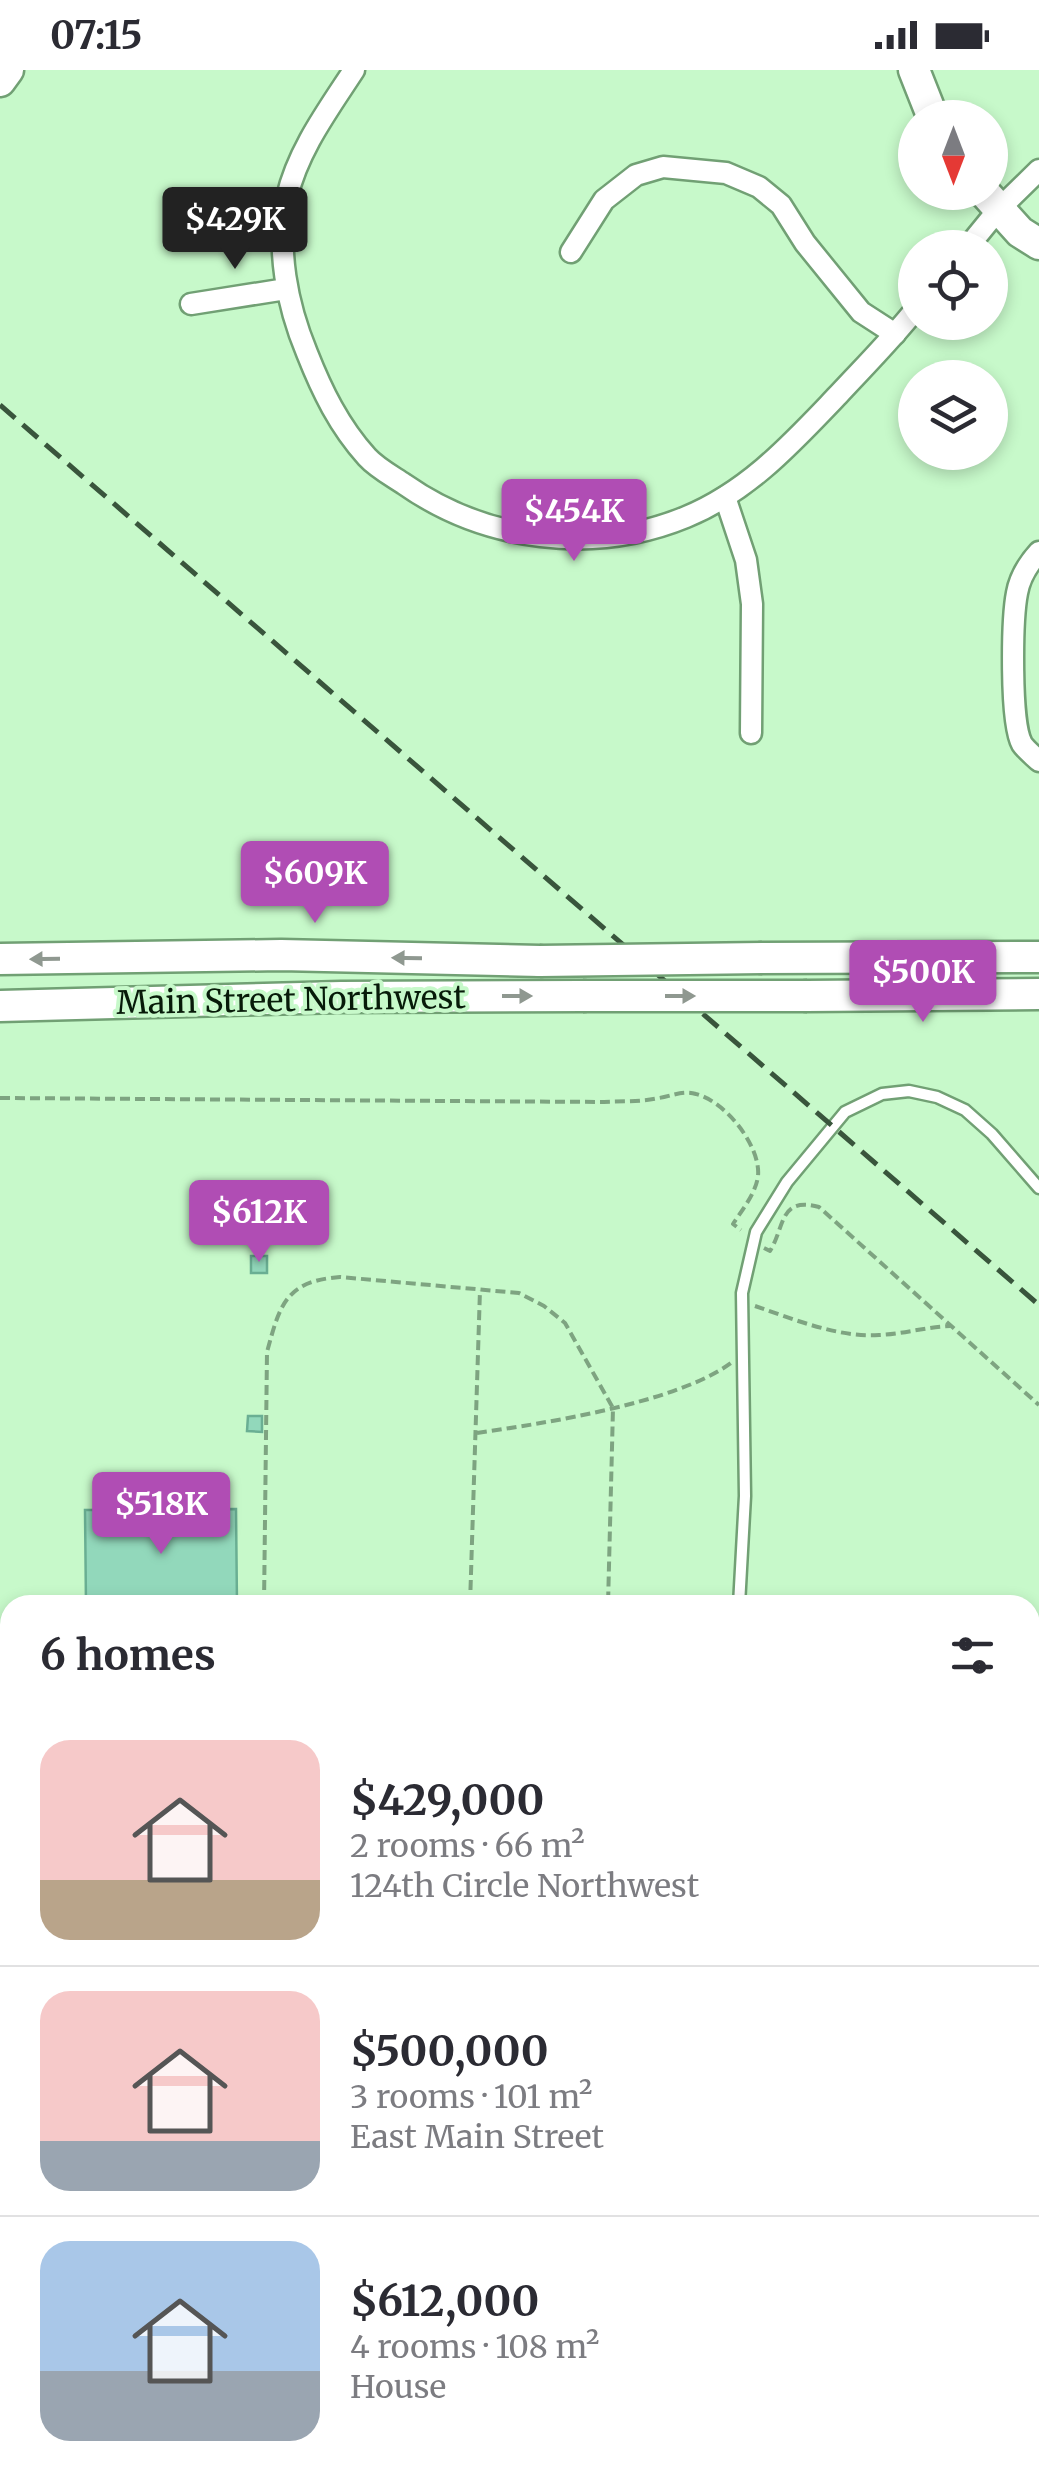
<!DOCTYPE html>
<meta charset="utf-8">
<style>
body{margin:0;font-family:Merriweather,serif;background:#f7f7f7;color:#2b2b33;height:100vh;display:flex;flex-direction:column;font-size:38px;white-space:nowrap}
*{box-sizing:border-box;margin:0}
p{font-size:32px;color:#7c7c81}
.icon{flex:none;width:55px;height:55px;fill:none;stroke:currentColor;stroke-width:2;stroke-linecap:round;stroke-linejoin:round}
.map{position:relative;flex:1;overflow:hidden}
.panel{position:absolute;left:0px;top:1525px;width:1040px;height:892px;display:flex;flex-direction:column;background:#fff;border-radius:30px 30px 0 0;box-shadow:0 5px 15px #0003}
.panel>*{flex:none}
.needle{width:65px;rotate:180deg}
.tools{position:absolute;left:898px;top:30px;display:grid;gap:20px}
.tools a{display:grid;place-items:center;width:110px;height:110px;border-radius:50%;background:#fff;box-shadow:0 5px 15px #0003;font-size:50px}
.price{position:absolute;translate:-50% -85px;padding:0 22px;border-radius:10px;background:#b04db4;color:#fff;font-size:32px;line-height:65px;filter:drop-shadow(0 2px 5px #0008)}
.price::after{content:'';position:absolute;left:50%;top:60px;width:30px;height:22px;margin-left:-15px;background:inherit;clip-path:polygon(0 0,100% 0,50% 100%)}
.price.current{background:#222;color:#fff}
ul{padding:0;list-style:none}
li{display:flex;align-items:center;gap:30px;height:250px;padding:0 40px}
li+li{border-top:2px solid #e1e1e2}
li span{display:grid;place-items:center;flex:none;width:280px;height:200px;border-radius:30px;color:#555}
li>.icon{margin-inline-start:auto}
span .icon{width:120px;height:120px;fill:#fffc;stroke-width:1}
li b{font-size:42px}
h2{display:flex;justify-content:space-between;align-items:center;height:120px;padding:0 40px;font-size:42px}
.status{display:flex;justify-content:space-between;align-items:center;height:70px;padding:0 50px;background:#fff;direction:ltr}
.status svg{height:28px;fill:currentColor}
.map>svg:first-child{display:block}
</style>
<div class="status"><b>07:15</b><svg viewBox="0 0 49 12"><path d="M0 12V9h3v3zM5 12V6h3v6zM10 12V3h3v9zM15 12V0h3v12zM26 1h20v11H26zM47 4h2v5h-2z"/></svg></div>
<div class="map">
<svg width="1039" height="2417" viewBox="0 0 1039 2417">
<rect width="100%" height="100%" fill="#c7f9ca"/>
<path fill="#fcbbb3" d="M1039 2262V2417C1028 2367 1033 2316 1036 2265Z"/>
<g fill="#92d8bb" stroke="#6aaf93" stroke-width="2.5">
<rect x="251" y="1186" width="16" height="17"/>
<path d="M248 1346H262V1362L247 1361Z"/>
<path d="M236 1439 237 1535H86L85 1440Z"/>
</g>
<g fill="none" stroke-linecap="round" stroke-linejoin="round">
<g stroke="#71a074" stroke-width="15">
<g id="lane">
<path d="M739 1535 745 1426 742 1223 756 1162 787 1112 845 1042 882 1024 909 1021 937 1027 965 1040 992 1064 1039 1118"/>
<path d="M1030 1809H1039"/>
<path d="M1030 1898H1039"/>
<path d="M1030 2037H1039"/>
</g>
</g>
<g stroke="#71a074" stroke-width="25">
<g id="street">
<path d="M354 0C328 40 298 80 287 127 276 179 287 235 307 283 322 321 339 356 367 387 377 398 392 406 404 414 485 471 594 485 686 447 749 421 792 373 838 325 864 297 891 270 915 240"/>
<path d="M967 178 998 140 1039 100"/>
<path d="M571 182 604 130 636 105 663 97 726 103 759 117 781 135 805 173 861 242 895 264"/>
<path d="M191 234 286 219"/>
<path d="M725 427 746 490 752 534 751 663"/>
<path d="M1039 482C1028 494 1020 506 1017 523 1012 549 1010 653 1022 674 1026 680 1034 686 1039 691"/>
<path d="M0 1975H10"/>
<path d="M168 2408 178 2417"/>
</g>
</g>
<g stroke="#71a074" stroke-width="35">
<g id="secondary">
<path d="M914 0 933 48"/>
<path d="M0 11 8 0"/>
<path d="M984 122 1020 162 1039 174"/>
<path d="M762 888 1039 887"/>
<path d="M0 889 281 885 540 891"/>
<path d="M807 926 1039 924"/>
<path d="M0 936 341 927 583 926"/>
</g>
</g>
<g stroke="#7ea481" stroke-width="4" stroke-dasharray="10 5" stroke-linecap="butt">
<path d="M0 1028 604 1032C622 1031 641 1032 659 1028 672 1026 683 1020 696 1024 725 1031 761 1076 758 1106 756 1123 742 1140 733 1154L741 1160"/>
<path d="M764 1178 770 1181C785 1157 779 1126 819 1137L1039 1335"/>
<path d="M755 1236C793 1249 839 1268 879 1265 903 1264 926 1257 950 1256"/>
<path d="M477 1363C546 1353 676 1333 731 1293"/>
<path d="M264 1535 267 1282C280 1234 286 1211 340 1207L519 1223 544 1236 565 1253 613 1338 608 1535"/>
<path d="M470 1535 480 1220"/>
<path d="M0 1940H10"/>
<path d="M312 2408 324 2417"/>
<path d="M561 2408 564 2417"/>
<path d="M999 2408 1003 2417"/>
<path d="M693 2417 695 2408"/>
<path d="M930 2417 931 2408"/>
</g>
<use href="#lane" stroke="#fff" stroke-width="10"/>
<use href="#street" stroke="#fff" stroke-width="20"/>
<use href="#secondary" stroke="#fff" stroke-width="30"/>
<path stroke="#39553c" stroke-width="5" stroke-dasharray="20 10" stroke-linecap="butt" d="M0 335 1039 1235"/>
<g stroke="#71a074" stroke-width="35" stroke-linecap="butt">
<g id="secondary-bridge">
<path d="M540 891 762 888"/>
<path d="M583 926H807"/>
</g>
</g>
<use href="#secondary-bridge" stroke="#fff" stroke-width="30"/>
</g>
<defs><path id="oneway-solid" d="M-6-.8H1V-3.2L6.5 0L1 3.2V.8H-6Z" transform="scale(2.5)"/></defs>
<g fill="#8f9890">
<use href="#oneway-solid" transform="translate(407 888) rotate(-179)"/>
<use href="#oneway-solid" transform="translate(45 889) rotate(179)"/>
<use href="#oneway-solid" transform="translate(517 926)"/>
<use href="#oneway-solid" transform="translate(680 926)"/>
</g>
<g text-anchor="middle" stroke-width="8" stroke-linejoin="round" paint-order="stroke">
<g font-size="32" fill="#071a09" stroke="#c7f9ca">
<text transform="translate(291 930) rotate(-1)" y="11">Main Street Northwest</text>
</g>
</g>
</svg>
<div class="tools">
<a><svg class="needle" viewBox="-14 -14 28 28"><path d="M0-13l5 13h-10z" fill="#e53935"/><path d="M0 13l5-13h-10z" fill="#7c7c81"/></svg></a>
<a><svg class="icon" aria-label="locate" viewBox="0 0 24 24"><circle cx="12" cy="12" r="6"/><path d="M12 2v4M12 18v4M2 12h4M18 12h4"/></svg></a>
<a><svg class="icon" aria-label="layers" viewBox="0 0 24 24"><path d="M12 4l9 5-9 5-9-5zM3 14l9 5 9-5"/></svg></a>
</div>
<b class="price current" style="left:235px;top:202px">$429K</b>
<b class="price" style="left:574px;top:494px">$454K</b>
<b class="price" style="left:315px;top:856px">$609K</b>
<b class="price" style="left:923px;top:955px">$500K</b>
<b class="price" style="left:259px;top:1195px">$612K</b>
<b class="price" style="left:161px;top:1487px">$518K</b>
<section class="panel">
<h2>6 homes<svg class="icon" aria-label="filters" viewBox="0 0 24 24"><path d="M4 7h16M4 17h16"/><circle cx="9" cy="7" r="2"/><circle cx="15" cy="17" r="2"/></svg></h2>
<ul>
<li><span style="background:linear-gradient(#f6c9c9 70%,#b9a48a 0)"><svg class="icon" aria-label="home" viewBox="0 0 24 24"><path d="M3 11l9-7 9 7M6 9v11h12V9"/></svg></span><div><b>$429,000</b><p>2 rooms · 66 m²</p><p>124th Circle Northwest</p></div></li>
<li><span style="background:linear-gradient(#f6c9c9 75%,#9aa5b1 0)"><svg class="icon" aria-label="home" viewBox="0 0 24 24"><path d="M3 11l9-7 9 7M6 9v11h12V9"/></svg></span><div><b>$500,000</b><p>3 rooms · 101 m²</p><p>East Main Street</p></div></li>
<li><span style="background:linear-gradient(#a9c7e8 65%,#9aa5b1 0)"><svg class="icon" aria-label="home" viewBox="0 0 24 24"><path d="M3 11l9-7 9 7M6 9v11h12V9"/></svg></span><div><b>$612,000</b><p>4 rooms · 108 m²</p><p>House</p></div></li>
</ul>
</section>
</div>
